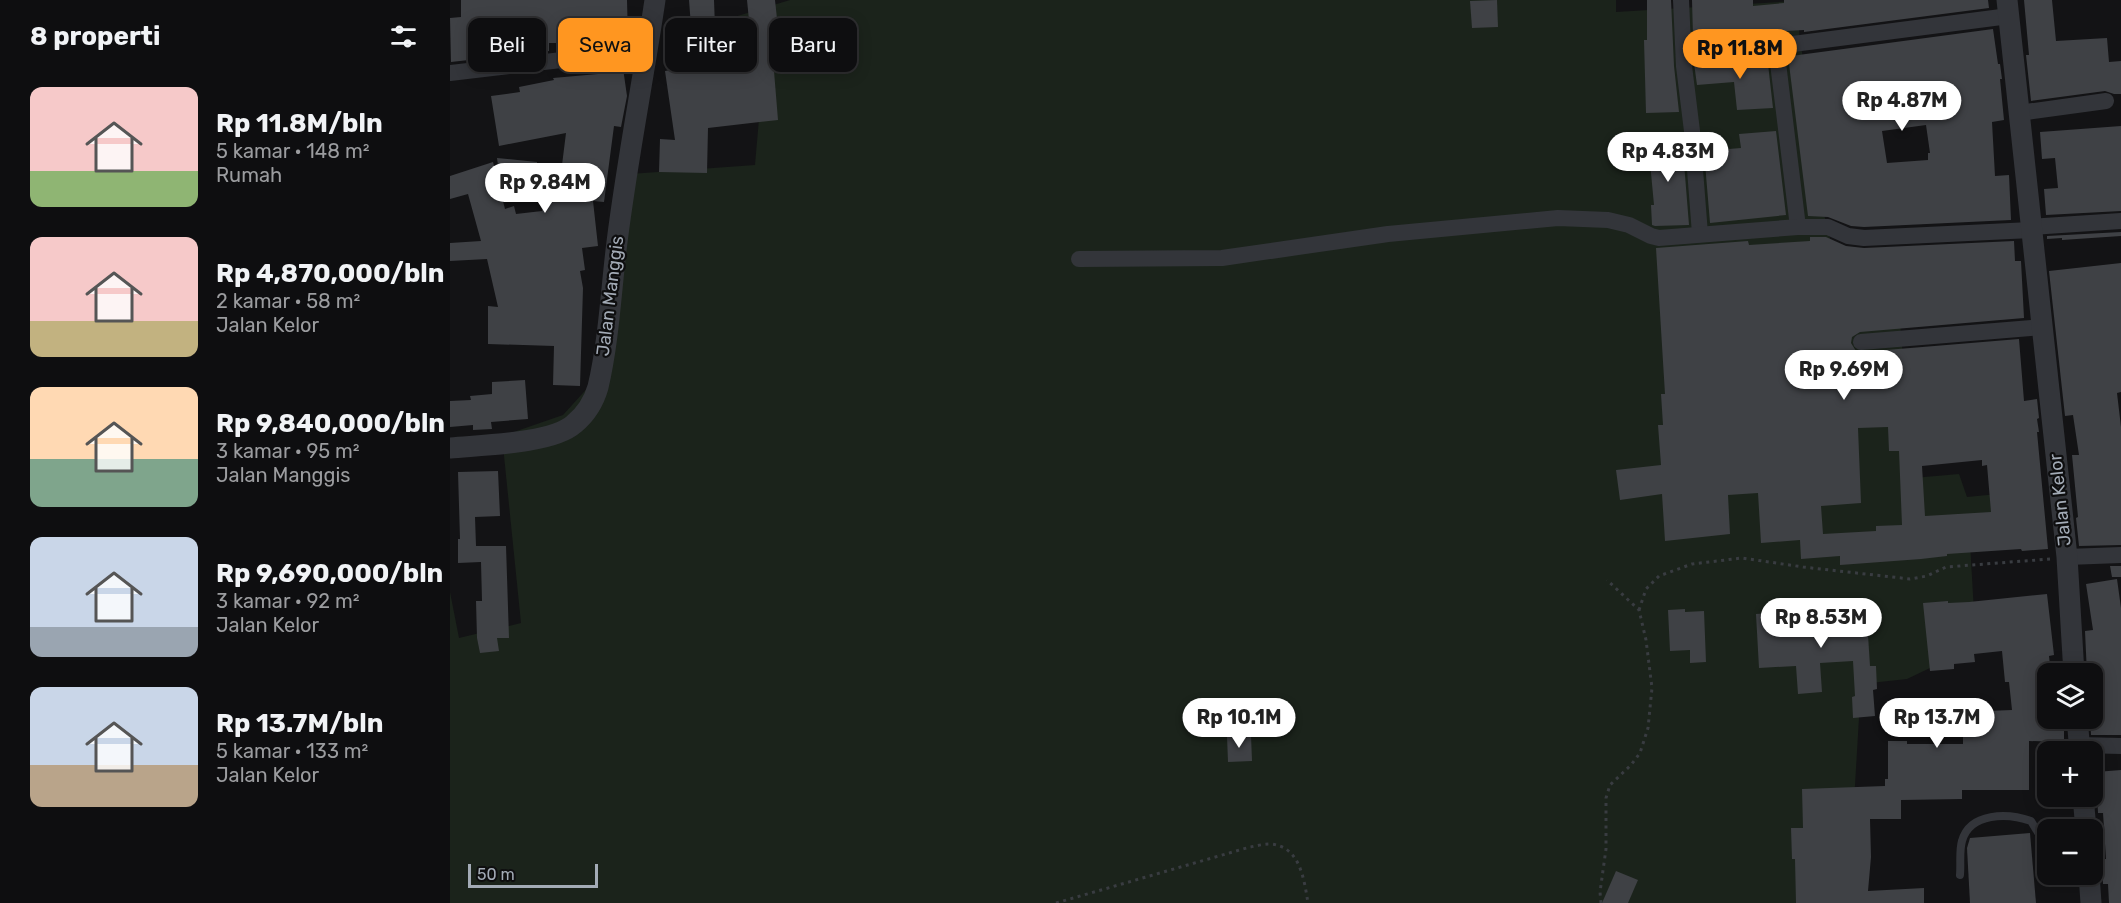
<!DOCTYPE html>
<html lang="id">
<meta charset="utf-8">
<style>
body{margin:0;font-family:Rubik,sans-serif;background:#1c1c1e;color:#f1f3f6;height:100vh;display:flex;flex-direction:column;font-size:22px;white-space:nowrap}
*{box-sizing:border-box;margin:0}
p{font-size:20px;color:#9b9c9f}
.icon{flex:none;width:33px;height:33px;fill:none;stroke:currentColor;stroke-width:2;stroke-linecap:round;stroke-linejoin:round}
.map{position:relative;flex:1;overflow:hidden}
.side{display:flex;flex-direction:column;background:#0e0e10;width:450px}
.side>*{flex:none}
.top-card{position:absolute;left:18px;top:18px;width:570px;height:54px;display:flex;gap:12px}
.tools{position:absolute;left:1587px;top:663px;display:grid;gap:12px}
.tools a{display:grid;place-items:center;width:66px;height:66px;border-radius:12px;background:#0e0e10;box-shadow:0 3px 15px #0003,0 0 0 2px #2e2e30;font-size:30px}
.scale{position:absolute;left:18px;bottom:15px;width:130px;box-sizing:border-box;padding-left:6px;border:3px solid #a3abb6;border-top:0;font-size:16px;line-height:21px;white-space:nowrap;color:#a3abb6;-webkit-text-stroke:4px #0e0e0f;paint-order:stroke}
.price{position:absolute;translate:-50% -51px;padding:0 14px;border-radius:21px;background:#fff;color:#222;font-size:20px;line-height:39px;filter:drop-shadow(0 2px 3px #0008)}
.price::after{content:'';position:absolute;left:50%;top:36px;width:18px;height:14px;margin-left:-9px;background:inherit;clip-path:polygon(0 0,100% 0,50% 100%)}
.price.selected{background:#ff9620;color:#111}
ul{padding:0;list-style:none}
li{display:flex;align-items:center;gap:18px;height:150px;padding:0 30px}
li span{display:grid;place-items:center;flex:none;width:168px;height:120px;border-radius:12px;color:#555}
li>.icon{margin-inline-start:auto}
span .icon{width:72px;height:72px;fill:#fffc;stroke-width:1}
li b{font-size:26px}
h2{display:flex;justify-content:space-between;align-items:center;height:72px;padding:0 30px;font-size:26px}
.chip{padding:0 21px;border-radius:12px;background:#0e0e10;box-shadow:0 3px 15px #0003,0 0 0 2px #2e2e30;font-size:21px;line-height:54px}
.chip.selected{background:#ff9620;color:#111}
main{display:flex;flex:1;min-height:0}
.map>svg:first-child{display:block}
</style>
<main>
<section class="side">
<h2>8 properti<svg class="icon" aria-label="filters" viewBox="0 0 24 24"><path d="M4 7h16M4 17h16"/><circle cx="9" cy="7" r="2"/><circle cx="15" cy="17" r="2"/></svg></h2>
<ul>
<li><span style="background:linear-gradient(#f6c9c9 70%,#8fb573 0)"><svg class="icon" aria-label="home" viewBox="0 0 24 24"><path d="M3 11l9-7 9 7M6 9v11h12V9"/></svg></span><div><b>Rp 11.8M/bln</b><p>5 kamar · 148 m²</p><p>Rumah</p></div></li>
<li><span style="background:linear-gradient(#f6c9c9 70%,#c2b280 0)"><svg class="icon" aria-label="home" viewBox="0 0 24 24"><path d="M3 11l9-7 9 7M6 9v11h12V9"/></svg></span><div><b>Rp 4,870,000/bln</b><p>2 kamar · 58 m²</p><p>Jalan Kelor</p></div></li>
<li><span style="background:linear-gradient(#ffd9b3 60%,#7fa58c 0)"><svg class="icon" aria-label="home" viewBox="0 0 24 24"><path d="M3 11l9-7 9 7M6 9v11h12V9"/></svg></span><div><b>Rp 9,840,000/bln</b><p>3 kamar · 95 m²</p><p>Jalan Manggis</p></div></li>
<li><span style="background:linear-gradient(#c9d6e8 75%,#9aa5b1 0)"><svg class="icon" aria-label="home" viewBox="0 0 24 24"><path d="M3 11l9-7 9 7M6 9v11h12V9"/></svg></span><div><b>Rp 9,690,000/bln</b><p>3 kamar · 92 m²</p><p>Jalan Kelor</p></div></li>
<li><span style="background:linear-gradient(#c9d6e8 65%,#b9a48a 0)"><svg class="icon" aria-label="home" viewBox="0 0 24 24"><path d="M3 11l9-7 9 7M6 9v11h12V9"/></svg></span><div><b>Rp 13.7M/bln</b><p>5 kamar · 133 m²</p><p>Jalan Kelor</p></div></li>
</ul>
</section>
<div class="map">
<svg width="1671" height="903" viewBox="0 0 1671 903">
<rect width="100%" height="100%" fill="#131315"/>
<path fill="#1b231b" d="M340 0H1166V12L1345 1 1374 214 1396 305 1448 298 1463 478 1509 474 1517 497 1558 493 1565 518 1519 526 1526 646 1457 679 1411 684 1398 903H0V592L9 638 71 623 52 436 113 415 162 361 180 174 305 165 312 84 277 65 271 21Z"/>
<g fill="#3f4145" fill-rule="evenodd">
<path d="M11 0H177L178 38 130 40V43H99V51L73 54 72 35 35 37 37 58 1 62 0 18 11 17Z"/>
<path d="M239 0H264L266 54 302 51 297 0H325L329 37 370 33 372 61 338 64 339 70 324 71 328 120 258 128 257 173 209 172 210 139 225 140 215 71 244 66Z"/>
<path d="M1047 0 1048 27 1022 28 1020 1Z"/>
<path d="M1197 0H1221L1224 66 1229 112 1196 113 1194 40H1197Z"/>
<path d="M1242 0H1303V6L1334 3V0H1538L1539 8 1354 32V30L1243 36Z"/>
<path d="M1574 0H1602L1606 41 1657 38 1659 62 1671 61V94H1664L1655 91 1581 101 1576 55H1579Z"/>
<path d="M1543 29 1548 64H1550L1552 79H1550L1554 120 1542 122 1545 176 1559 175 1561 220 1414 227 1401 226 1378 217 1358 216 1339 64 1341 56ZM1476 125 1480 153H1478V160L1437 163 1432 131Z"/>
<path d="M1319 57 1318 64 1323 108 1287 110 1284 82 1247 85 1244 63Z"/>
<path d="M173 68 177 96 171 127 164 126 154 202 143 201 148 246 132 248 135 270 130 271 133 288 130 386 103 385 104 346 38 344V306L48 307 37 259 0 261V243L31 241 18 194 0 199V176L43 162 55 209 64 206 66 214 92 211 98 164 112 165 116 133 49 146 41 96 70 92 69 87 104 80 103 78 148 74 147 72Z"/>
<path d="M1671 126V211L1596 215 1594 189 1608 188 1605 158 1592 159 1590 132Z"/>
<path d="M1326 131 1336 215 1260 223 1254 151 1291 148 1289 134Z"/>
<path d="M1232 138 1239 225 1205 226 1202 225 1201 205H1204L1198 141Z"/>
<path d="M47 158 87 162V168L49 173Z"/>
<path d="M1671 232V236L1612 240V238L1597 239V236Z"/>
<path d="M1360 237H1376L1396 246 1414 248 1564 241 1565 261H1571L1574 318 1410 332 1402 337 1401 343 1406 351 1412 352 1569 339 1574 401 1587 399 1589 418 1587 419 1589 432H1587L1598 549 1572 551 1571 549 1497 554V556L1471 559 1390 565V556L1351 559 1350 540 1311 543 1308 493 1278 495 1280 534 1215 541 1212 494 1170 500 1166 470 1211 465 1208 425H1213L1211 394H1215L1206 248 1298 241 1299 245 1360 241ZM1438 427 1439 451H1449L1452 525 1426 526V531L1373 534 1371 506 1411 503 1408 428ZM1532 460V466L1537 465 1541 512 1475 516 1472 466Z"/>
<path d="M1671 263V392L1667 393 1671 427V545L1629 546 1626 518 1628 517 1622 455H1629L1623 415 1615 416 1599 271Z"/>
<path d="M75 380 78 419 41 422 42 429 23 430V425L0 427V401L21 400 20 396 42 394V382Z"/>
<path d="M48 471 50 516 25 517 26 546H56L59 638H47L49 651 30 653 27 638 26 601H32L31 562 8 563V539H10L8 472Z"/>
<path d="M1660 566H1671V577H1662Z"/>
<path d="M1667 579 1671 608V735H1641L1640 718H1642V710H1649L1647 676 1637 674 1635 631 1643 630 1636 584Z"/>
<path d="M1597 594 1604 655 1599 656 1601 674H1598V718H1614V742L1579 741V790H1512V799L1451 800V819H1420L1421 857 1418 891 1474 888V903H1346L1345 859H1342L1341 828H1353L1352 789 1435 786V779H1438V741H1457V744H1513V712L1562 710 1559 682H1555L1552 651 1524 654 1525 662 1504 664V669L1480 671 1473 603 1498 601V603L1519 602Z"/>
<path d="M1416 604 1420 666H1426L1427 689 1423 690 1425 716 1403 718 1402 697 1405 696 1403 661 1370 663 1372 692 1348 694 1346 666 1309 668 1306 614 1333 612 1334 615 1386 612V606Z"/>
<path d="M1235 609V612L1254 611 1256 662 1240 663V650L1220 651 1218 610Z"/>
<path d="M801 735 802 761 778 762 777 736Z"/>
<path d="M1671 770V903H1659L1658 884H1653L1652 859H1656L1653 813H1648L1646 772Z"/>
<path d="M1580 833 1586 903H1520L1517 848 1520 838Z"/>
<path d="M1166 871 1188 880 1178 903H1152Z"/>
</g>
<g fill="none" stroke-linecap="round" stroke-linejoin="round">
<g stroke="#393c41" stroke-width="3" stroke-dasharray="3 4.5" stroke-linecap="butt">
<path d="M1189 610 1196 589 1209 576 1242 564 1292 558 1353 567 1460 579 1477 576 1496 567 1600 559"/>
<path d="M606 903 800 847C806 846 813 844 819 844 850 845 854 879 858 903"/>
<path d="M1151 903 1150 892 1156 849V798L1160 785 1181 765 1190 753 1198 728 1202 688 1196 640 1189 610 1157 580"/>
</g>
<path stroke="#33353a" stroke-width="8" d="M1510 875C1511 864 1509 851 1512 841 1520 812 1558 813 1581 821L1598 849"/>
<g stroke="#33353a" stroke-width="16">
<path d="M1231 0 1234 66 1242 131 1250 234"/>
<path d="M0 73 197 50"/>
<path d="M1569 113 1656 101"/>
<path d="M1348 227 1328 63 1332 48 1343 44 1559 16"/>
<path d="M1580 227 1671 221"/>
<path d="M629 259 772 258 938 234 1108 218 1158 220 1179 225 1201 236 1209 238 1348 227H1378L1398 236 1414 238 1581 230"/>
<path d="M1411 342 1592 327"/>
<path d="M1617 557 1671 555"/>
<path d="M1629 745 1671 746"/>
</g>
<g stroke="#33353a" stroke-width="21">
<path d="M1557 0 1617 557 1624 674"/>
<path d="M0 448C29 445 102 444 124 424 135 415 144 401 148 387 159 340 161 290 167 242 177 161 193 81 205 0"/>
<path d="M1627 718 1630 752"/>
<path d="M1633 796 1636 830"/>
<path d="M1639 874 1641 903"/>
</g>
</g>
<g text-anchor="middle" stroke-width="4.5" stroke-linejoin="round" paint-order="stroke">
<g font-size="18" fill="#a3abb6" stroke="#0e0e0f">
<text transform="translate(160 296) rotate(-83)" y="6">Jalan Manggis</text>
<text transform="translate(1610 500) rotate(-96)" y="6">Jalan Kelor</text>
</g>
</g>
</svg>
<div class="tools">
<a><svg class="icon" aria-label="layers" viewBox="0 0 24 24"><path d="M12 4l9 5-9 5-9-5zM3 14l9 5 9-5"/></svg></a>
<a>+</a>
<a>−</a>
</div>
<div class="scale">50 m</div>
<b class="price selected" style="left:1290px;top:80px">Rp 11.8M</b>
<b class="price" style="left:1452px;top:132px">Rp 4.87M</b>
<b class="price" style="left:1218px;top:183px">Rp 4.83M</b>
<b class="price" style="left:95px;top:214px">Rp 9.84M</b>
<b class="price" style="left:1394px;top:401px">Rp 9.69M</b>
<b class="price" style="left:1371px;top:649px">Rp 8.53M</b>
<b class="price" style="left:789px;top:749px">Rp 10.1M</b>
<b class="price" style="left:1487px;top:749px">Rp 13.7M</b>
<div class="top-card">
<a class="chip">Beli</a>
<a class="chip selected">Sewa</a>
<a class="chip">Filter</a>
<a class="chip">Baru</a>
</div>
</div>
</main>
